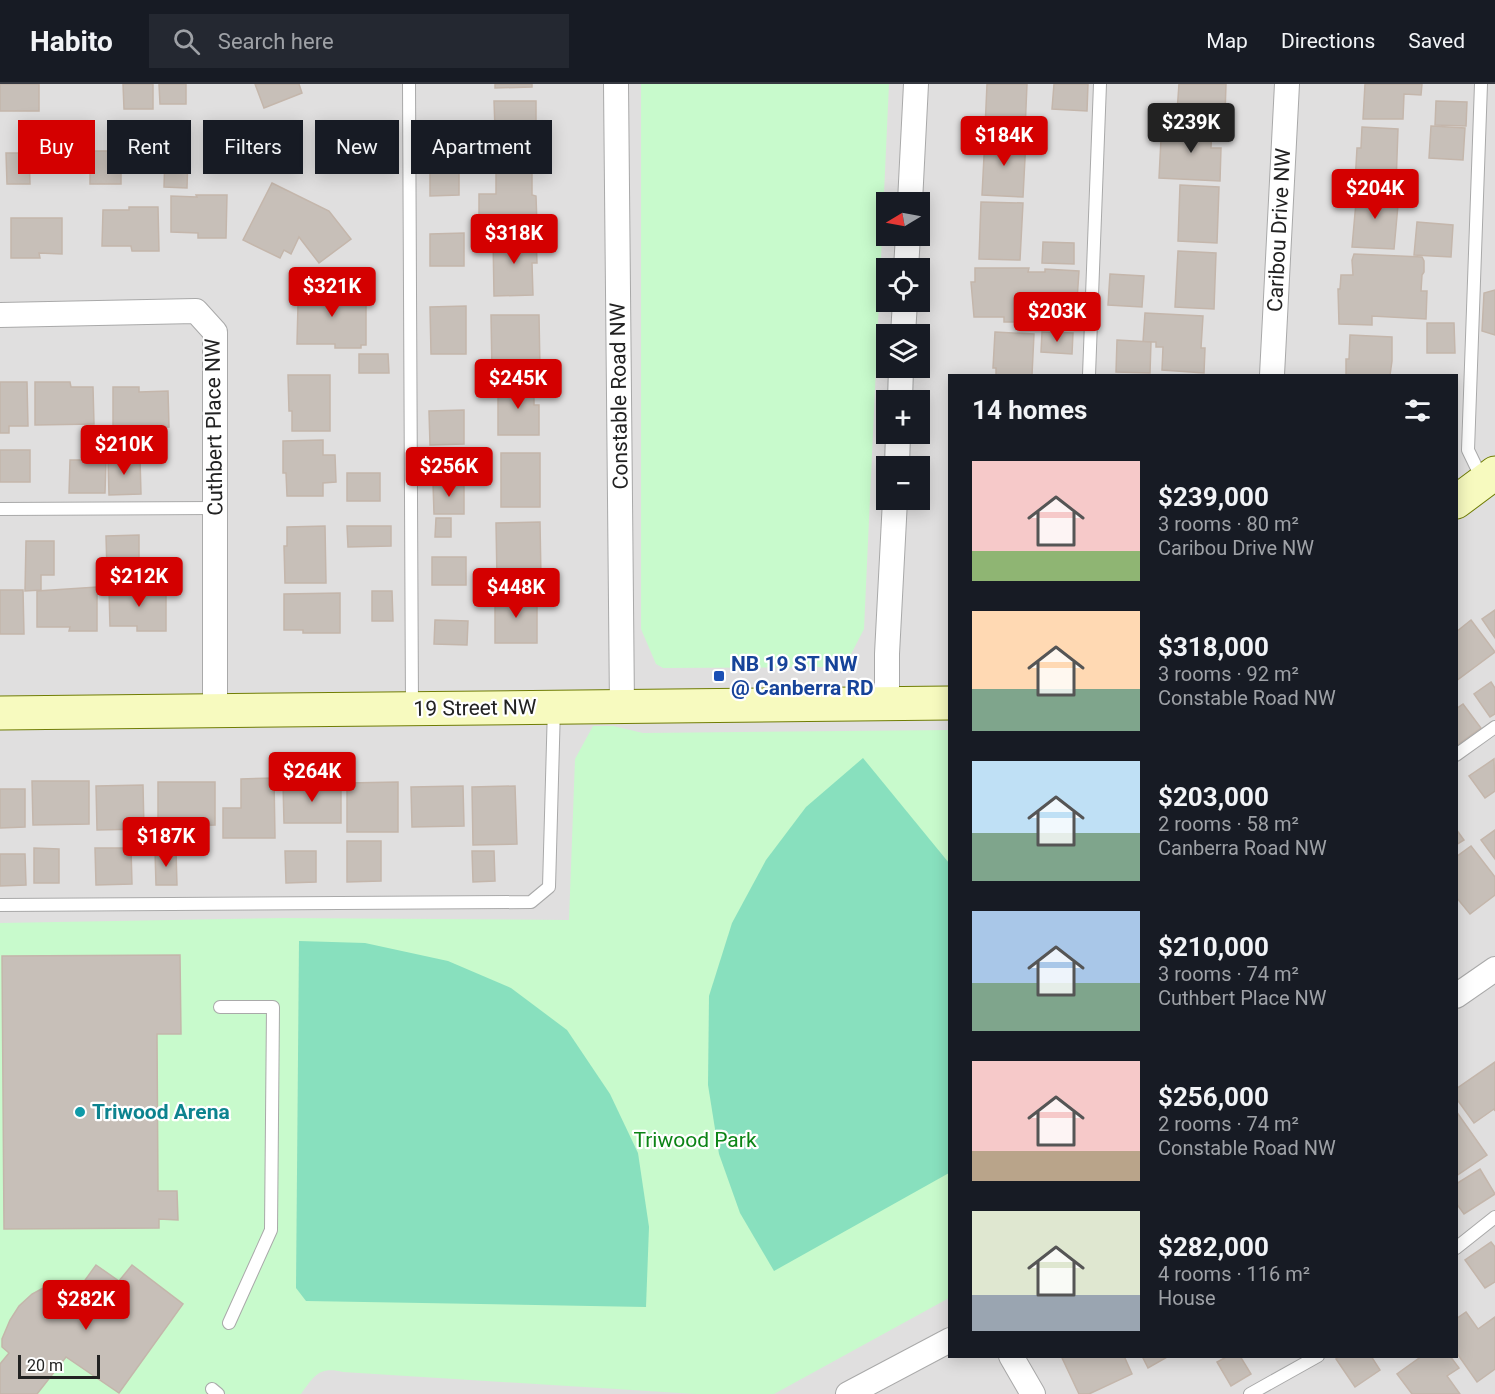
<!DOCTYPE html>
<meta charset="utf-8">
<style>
body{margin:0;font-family:Roboto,sans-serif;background:#242831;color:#f1f3f6;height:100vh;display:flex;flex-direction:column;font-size:22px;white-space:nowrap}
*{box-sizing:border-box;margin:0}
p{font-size:20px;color:#9ea1a6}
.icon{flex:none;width:33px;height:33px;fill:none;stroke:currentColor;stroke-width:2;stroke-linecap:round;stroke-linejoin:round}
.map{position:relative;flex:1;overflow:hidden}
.drawer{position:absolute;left:948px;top:290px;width:510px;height:984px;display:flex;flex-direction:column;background:#171b24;border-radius:0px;box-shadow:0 3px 15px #0003}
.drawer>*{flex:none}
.top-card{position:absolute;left:18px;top:36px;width:570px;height:54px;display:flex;gap:12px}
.needle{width:39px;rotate:260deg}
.controls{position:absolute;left:876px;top:108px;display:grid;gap:12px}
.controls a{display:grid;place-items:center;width:54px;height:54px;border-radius:0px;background:#171b24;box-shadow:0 3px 15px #0003;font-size:30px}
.scale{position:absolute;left:18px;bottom:15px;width:82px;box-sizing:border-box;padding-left:6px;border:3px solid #222;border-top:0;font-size:16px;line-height:21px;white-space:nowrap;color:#222;-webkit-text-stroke:4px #fff;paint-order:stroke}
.price{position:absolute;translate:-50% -51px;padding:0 14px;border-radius:6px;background:#d40000;color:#fff;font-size:20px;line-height:39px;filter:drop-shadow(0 2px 3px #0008)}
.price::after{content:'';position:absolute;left:50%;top:36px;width:18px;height:14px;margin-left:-9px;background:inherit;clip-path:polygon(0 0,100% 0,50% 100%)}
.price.active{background:#222;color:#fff}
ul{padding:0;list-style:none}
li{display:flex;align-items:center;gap:18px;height:150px;padding:0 24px}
li span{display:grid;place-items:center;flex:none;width:168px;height:120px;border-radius:0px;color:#555}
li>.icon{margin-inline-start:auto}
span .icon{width:72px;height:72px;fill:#fffc;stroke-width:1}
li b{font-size:26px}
h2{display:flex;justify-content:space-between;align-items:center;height:72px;padding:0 24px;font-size:26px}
.tag{padding:0 21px;border-radius:0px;background:#171b24;box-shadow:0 3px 15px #0003;font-size:21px;line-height:54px}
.tag.active{background:#d40000;color:#fff}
header{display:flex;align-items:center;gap:36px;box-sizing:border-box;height:84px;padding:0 30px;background:#171b24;border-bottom:2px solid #363941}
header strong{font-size:28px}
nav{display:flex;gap:33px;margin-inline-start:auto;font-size:21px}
.search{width:420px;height:54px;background:#242831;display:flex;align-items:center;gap:15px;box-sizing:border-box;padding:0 21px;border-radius:0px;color:#9ea1a6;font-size:22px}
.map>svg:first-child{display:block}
</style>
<header>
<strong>Habito</strong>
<div class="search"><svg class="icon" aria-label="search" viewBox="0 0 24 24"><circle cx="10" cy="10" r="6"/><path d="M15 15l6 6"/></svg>Search here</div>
<nav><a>Map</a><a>Directions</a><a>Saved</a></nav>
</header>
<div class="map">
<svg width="1495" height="1310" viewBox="0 0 1495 1310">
<rect width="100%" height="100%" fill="#f2efe9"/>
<path fill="#e0dfdf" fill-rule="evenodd" d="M0 0H1495V1310H0ZM886 118H920V152H886ZM886 184H920V218H886ZM886 250H920V284H886ZM950 291H1456V1272H950ZM886 316H920V350H886ZM886 382H920V416H886Z"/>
<g fill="#c8facc">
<path d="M641 0H889L864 545 848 576 835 583 663 584 656 580 641 545Z"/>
<path d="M593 642H613L643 649 949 646V1214L774 1310H696L343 1288C319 1282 314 1292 301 1310H0V839L284 834 569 836 575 675Z"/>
</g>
<g fill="#88e0be">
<path d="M863 674 949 779V1089L774 1187 740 1129 719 1070 708 1001 709 912 732 839 766 776 806 723Z"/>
<path d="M299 857 365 859 448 877 511 904 567 946 610 1010 638 1069 649 1143 646 1223 306 1217 296 1204Z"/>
</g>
<g fill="#c7bfb8" stroke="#c4b6ab" stroke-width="1.5">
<rect x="0" y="0" width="39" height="27"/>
<path d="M123 0H153V25H124Z"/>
<path d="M159 0H186V20H160Z"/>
<path d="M255 0H299L302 9 264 24Z"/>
<path d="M495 0H532V3L495 4Z"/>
<path d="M987 0H1027L1025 47 985 45Z"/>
<path d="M1054 0H1088L1087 27 1052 25Z"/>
<path d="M1179 0H1226L1225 31 1177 28Z"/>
<path d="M1365 0H1422L1421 11 1404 10 1403 35H1363Z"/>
<path d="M494 17H536V45H532V73L496 72Z"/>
<path d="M1436 17 1467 18 1466 42 1435 41Z"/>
<path d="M1181 36 1212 38 1211 64H1221L1220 97 1159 94 1161 55 1179 56Z"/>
<path d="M1431 42 1465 44 1463 76 1429 74Z"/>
<path d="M1362 43 1398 45 1396 101 1355 99 1357 64H1361Z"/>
<path d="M460 49V78H429L428 50Z"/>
<path d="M985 53 1026 55 1023 113 982 111Z"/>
<rect x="90" y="67" width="31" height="33"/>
<path d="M6 69H29L30 100H7Z"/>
<path d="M165 70H188L187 104 164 103Z"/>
<path d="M430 79H459V111L430 112Z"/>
<path d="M496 84H532V111L536 112 537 141H490L479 131V110H496Z"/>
<path d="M272 99 329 127 351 155 319 179 299 153 291 170 284 166 280 174 243 156Z"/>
<path d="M1180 101 1219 103 1217 159 1178 157Z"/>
<path d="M1357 107 1397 109 1396 121H1398L1394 165 1352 163Z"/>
<path d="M196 111H227L226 154H198V149L171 148V112L197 113Z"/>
<path d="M981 118 1023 119 1020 176 979 175Z"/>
<path d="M129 123H158L159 167H132L131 162H102L103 126H129Z"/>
<path d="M11 134H62V170L39 169 40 174H11Z"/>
<path d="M1417 138 1453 141 1451 173 1414 171Z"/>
<path d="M464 149V182H430V150Z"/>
<path d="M536 152 537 179H532L533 211 494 212 493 153Z"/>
<path d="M1043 158 1074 159V180L1042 179Z"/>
<path d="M1178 167 1216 169 1214 225 1175 223Z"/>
<path d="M1354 170 1422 173 1424 177V188L1422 191 1421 207H1427L1426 235 1372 232V241L1339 240 1338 205H1340L1341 191H1353L1352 176Z"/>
<path d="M975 184H1029L1028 188H1045V185L1079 187 1076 231 1055 230 1056 220 1028 218 1026 238H1004V233H974L971 198H975Z"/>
<path d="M1110 190 1144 192 1142 223 1108 221Z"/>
<path d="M309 200 344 201V206L350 205V215H361L360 219H366V261H361V264H335V260H297L298 221H308Z"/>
<path d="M1495 206V251L1482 247 1484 209Z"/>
<path d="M466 222V270H431L430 223Z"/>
<path d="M1145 229 1203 232 1201 264H1205L1204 289 1162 286 1163 263H1156V258H1143Z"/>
<path d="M491 231H539L540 285 492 286Z"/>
<path d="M1427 239H1454L1455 269H1427Z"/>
<path d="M995 248 1034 250 1032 291H996V284H993Z"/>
<path d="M1042 248 1073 249 1072 270 1041 268Z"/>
<path d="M1350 251 1392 253V277L1390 291H1346V275H1349Z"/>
<path d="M1117 256 1151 258 1150 289 1116 288Z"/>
<path d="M359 270H388L389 289H359Z"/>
<path d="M288 291H330V347H292V327H289Z"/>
<path d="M0 298H27L28 342H9V349H0Z"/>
<path d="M35 298H70L71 303H93L94 340 35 341Z"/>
<path d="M498 299H534V321H539V351H498Z"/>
<path d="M113 303H139V308L168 307 169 343 113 346Z"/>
<path d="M464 326V360L430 361 429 327Z"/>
<path d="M323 356V371H335L336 398 323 399V412H287L286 389H283V357Z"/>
<rect x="0" y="366" width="30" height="32"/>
<rect x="501" y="369" width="39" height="54"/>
<path d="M140 374 141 410 109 411 108 375Z"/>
<path d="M70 376H106L105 409H69Z"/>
<rect x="347" y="389" width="33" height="28"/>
<path d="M433 399H464V430H434Z"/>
<path d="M436 434H451V453H435Z"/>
<path d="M540 438 541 495 497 496 496 439Z"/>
<path d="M325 442 326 499H285L284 462H287V443Z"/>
<path d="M347 442H391V462L348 463Z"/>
<path d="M139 451V485L107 486 106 452Z"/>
<path d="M26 457H54V491H41V506L25 507Z"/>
<rect x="432" y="473" width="34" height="28"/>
<path d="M97 503V547H69L70 543H37V507Z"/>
<path d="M128 503H166V547H137V542H110L109 506 128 505Z"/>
<path d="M0 506H23L24 550H0Z"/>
<path d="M372 507H392L393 537H372Z"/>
<path d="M340 509V549H303V546H284V510Z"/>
<rect x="495" y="511" width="42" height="48"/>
<path d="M1495 526V554L1482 535Z"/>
<path d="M435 536 468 537 467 561 434 560Z"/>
<path d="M1471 536 1495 568 1456 597V548Z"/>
<path d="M1491 598 1495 604V630L1490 633 1474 610Z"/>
<path d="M1463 620 1481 644 1456 662V625Z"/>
<path d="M1494 675 1495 707 1485 714 1469 692Z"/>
<path d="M274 694 275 754H223V724H241V695Z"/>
<path d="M32 697H89V740L33 741Z"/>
<path d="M158 698H215V741L158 742Z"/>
<path d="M398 698V748H347V699Z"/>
<path d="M341 699V739H284L283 700Z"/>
<path d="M143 701 144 745 97 746 96 702Z"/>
<path d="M463 702 464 742 412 743 411 703Z"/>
<path d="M515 702 517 760 473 761 472 703Z"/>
<path d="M0 705H25V743L0 744Z"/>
<path d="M1456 745 1464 756 1456 761Z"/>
<path d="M1495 746V775L1481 756Z"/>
<path d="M347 757H381V797L347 798Z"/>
<path d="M1471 762 1495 793V811L1470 830 1456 813V773Z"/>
<path d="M34 764 59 765V799H34Z"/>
<path d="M95 764H131L132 800 96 801Z"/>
<path d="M155 767H176L177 801H156Z"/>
<path d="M285 767H316V798L286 799Z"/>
<path d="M472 767H494L495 797 473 798Z"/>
<path d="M0 770H25L26 801 0 802Z"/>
<path d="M180 871 181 950H157L158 1107H177L178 1136 159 1135V1144L4 1145 2 872Z"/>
<path d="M1495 978V1027L1494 1025 1474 1039 1456 1014V1005Z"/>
<path d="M1456 1027 1487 1071 1456 1092Z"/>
<path d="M1480 1085 1495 1110 1464 1130 1456 1119V1100Z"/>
<path d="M1491 1158 1495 1163V1198L1485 1204 1465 1176Z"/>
<path d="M96 1181 119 1197 132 1181 183 1220 119 1309 66 1273 37 1310H0V1280L9 1269 2 1263V1255L10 1236 19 1222 32 1210 47 1202 74 1221 80 1214 75 1210Z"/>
<path d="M1466 1228 1478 1245 1495 1233V1285L1477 1298 1456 1268V1235Z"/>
<path d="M1067 1272H1124L1132 1290 1089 1310H1079L1062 1274Z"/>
<path d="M1142 1272H1169L1148 1284Z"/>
<path d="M1228 1272H1240L1251 1290 1231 1302 1217 1278Z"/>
<path d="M1340 1272H1371L1380 1286 1355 1303 1336 1275Z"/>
<path d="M1422 1272H1450L1459 1284 1447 1292 1460 1310H1412L1397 1290Z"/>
</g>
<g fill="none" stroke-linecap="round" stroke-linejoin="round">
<g stroke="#a9a9a9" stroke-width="14">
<g id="lane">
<path d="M409 0 412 623"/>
<path d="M1481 0 1468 366 1483 397"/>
<path d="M1089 291 1100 0"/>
<path d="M0 425 216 424"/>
<path d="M1456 671 1495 643"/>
<path d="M0 821 531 818 549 803 554 623"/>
<path d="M220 923H273L271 1146 229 1239"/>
<path d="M1456 1164 1495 1133"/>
<path d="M212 1305 218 1310"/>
<path d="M1250 1310 1318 1272"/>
</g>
</g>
<g stroke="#a9a9a9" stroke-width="26">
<g id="street">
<path d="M616 0 622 623"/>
<path d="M910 118 916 0"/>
<path d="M906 184 908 152"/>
<path d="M0 231 196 227 215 248V626"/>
<path d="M903 250 905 218"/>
<path d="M1272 291 1287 0"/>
<path d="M900 316 901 284"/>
<path d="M897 382 898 350"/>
<path d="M887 619V570L895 416"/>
<path d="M1456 912 1495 885"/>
<path d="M1011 1272 1033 1310"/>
<path d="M848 1310 950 1256"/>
</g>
</g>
<g stroke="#707d05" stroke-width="35">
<g id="secondary">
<path d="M1456 418 1495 389"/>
<path d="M0 629 950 619"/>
</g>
</g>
<use href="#lane" stroke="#fff" stroke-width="12"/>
<use href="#street" stroke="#fff" stroke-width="24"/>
<use href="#secondary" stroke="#f7fabf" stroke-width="33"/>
</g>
<rect fill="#1a4fb4" stroke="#fff" stroke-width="2" x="713" y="586" width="12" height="12" rx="3"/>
<circle fill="#0f9aa8" stroke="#fff" stroke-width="2" cx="80" cy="1028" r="6"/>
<g text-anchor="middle" stroke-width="4.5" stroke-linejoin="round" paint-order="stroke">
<g font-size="21" fill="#222" stroke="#fff">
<text transform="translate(1279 146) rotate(-87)" y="7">Caribou Drive NW</text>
<text transform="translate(619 312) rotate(-91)" y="7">Constable Road NW</text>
<text transform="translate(214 343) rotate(-91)" y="7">Cuthbert Place NW</text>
<text transform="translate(475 624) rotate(-1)" y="7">19 Street NW</text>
</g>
<g font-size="21" font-weight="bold" fill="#164399" stroke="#fff" text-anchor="start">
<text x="731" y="587">NB 19 ST NW<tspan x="731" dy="24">@ Canberra RD</tspan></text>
</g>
<g font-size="21" font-weight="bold" fill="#0d838f" stroke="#fff" text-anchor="start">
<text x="92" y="1035">Triwood Arena</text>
</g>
<g font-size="21" fill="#0c8416" stroke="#fff">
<text x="695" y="1063">Triwood Park</text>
</g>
</g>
</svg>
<div class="controls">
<a><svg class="needle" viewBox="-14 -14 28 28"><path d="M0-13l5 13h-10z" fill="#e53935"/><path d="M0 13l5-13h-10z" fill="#9ea1a6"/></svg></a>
<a><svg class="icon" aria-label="locate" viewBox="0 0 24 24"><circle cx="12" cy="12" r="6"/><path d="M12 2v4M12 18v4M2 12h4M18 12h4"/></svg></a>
<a><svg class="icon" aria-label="layers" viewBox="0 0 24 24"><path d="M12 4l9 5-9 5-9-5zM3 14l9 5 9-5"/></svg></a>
<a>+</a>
<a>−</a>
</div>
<div class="scale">20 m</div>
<b class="price active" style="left:1191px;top:70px">$239K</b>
<b class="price" style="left:1004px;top:83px">$184K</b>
<b class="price" style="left:1375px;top:136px">$204K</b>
<b class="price" style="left:514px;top:181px">$318K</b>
<b class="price" style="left:332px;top:234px">$321K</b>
<b class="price" style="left:1057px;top:259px">$203K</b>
<b class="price" style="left:518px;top:326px">$245K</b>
<b class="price" style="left:124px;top:392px">$210K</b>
<b class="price" style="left:449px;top:414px">$256K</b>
<b class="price" style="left:139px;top:524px">$212K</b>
<b class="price" style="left:516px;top:535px">$448K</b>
<b class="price" style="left:312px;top:719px">$264K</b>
<b class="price" style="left:166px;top:784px">$187K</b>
<b class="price" style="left:86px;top:1247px">$282K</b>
<div class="top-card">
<a class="tag active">Buy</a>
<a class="tag">Rent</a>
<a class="tag">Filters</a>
<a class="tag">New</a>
<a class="tag">Apartment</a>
</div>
<section class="drawer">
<h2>14 homes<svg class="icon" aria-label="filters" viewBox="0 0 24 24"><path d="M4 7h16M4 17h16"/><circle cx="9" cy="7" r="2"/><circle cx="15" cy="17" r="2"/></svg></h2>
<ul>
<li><span style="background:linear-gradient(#f6c9c9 75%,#8fb573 0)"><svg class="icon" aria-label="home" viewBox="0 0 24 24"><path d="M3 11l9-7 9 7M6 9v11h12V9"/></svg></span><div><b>$239,000</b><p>3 rooms · 80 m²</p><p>Caribou Drive NW</p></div></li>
<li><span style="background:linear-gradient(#ffd9b3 65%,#7fa58c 0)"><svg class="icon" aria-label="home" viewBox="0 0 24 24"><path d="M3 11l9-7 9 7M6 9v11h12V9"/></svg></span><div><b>$318,000</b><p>3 rooms · 92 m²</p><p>Constable Road NW</p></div></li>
<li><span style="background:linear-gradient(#bfe0f5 60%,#7fa58c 0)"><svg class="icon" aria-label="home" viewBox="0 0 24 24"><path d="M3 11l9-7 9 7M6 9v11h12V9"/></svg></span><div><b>$203,000</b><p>2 rooms · 58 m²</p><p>Canberra Road NW</p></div></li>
<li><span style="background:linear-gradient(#a9c7e8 60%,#7fa58c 0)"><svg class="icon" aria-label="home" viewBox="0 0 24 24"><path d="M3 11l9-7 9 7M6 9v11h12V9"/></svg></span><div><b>$210,000</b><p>3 rooms · 74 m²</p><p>Cuthbert Place NW</p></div></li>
<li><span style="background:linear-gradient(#f6c9c9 75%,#b9a48a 0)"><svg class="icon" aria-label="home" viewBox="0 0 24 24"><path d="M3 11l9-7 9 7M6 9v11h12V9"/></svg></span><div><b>$256,000</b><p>2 rooms · 74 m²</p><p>Constable Road NW</p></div></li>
<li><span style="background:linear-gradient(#dfe7d0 70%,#9aa5b1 0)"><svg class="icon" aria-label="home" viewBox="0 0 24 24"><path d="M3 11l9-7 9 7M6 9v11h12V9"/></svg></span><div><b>$282,000</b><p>4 rooms · 116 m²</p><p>House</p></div></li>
</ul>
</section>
</div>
